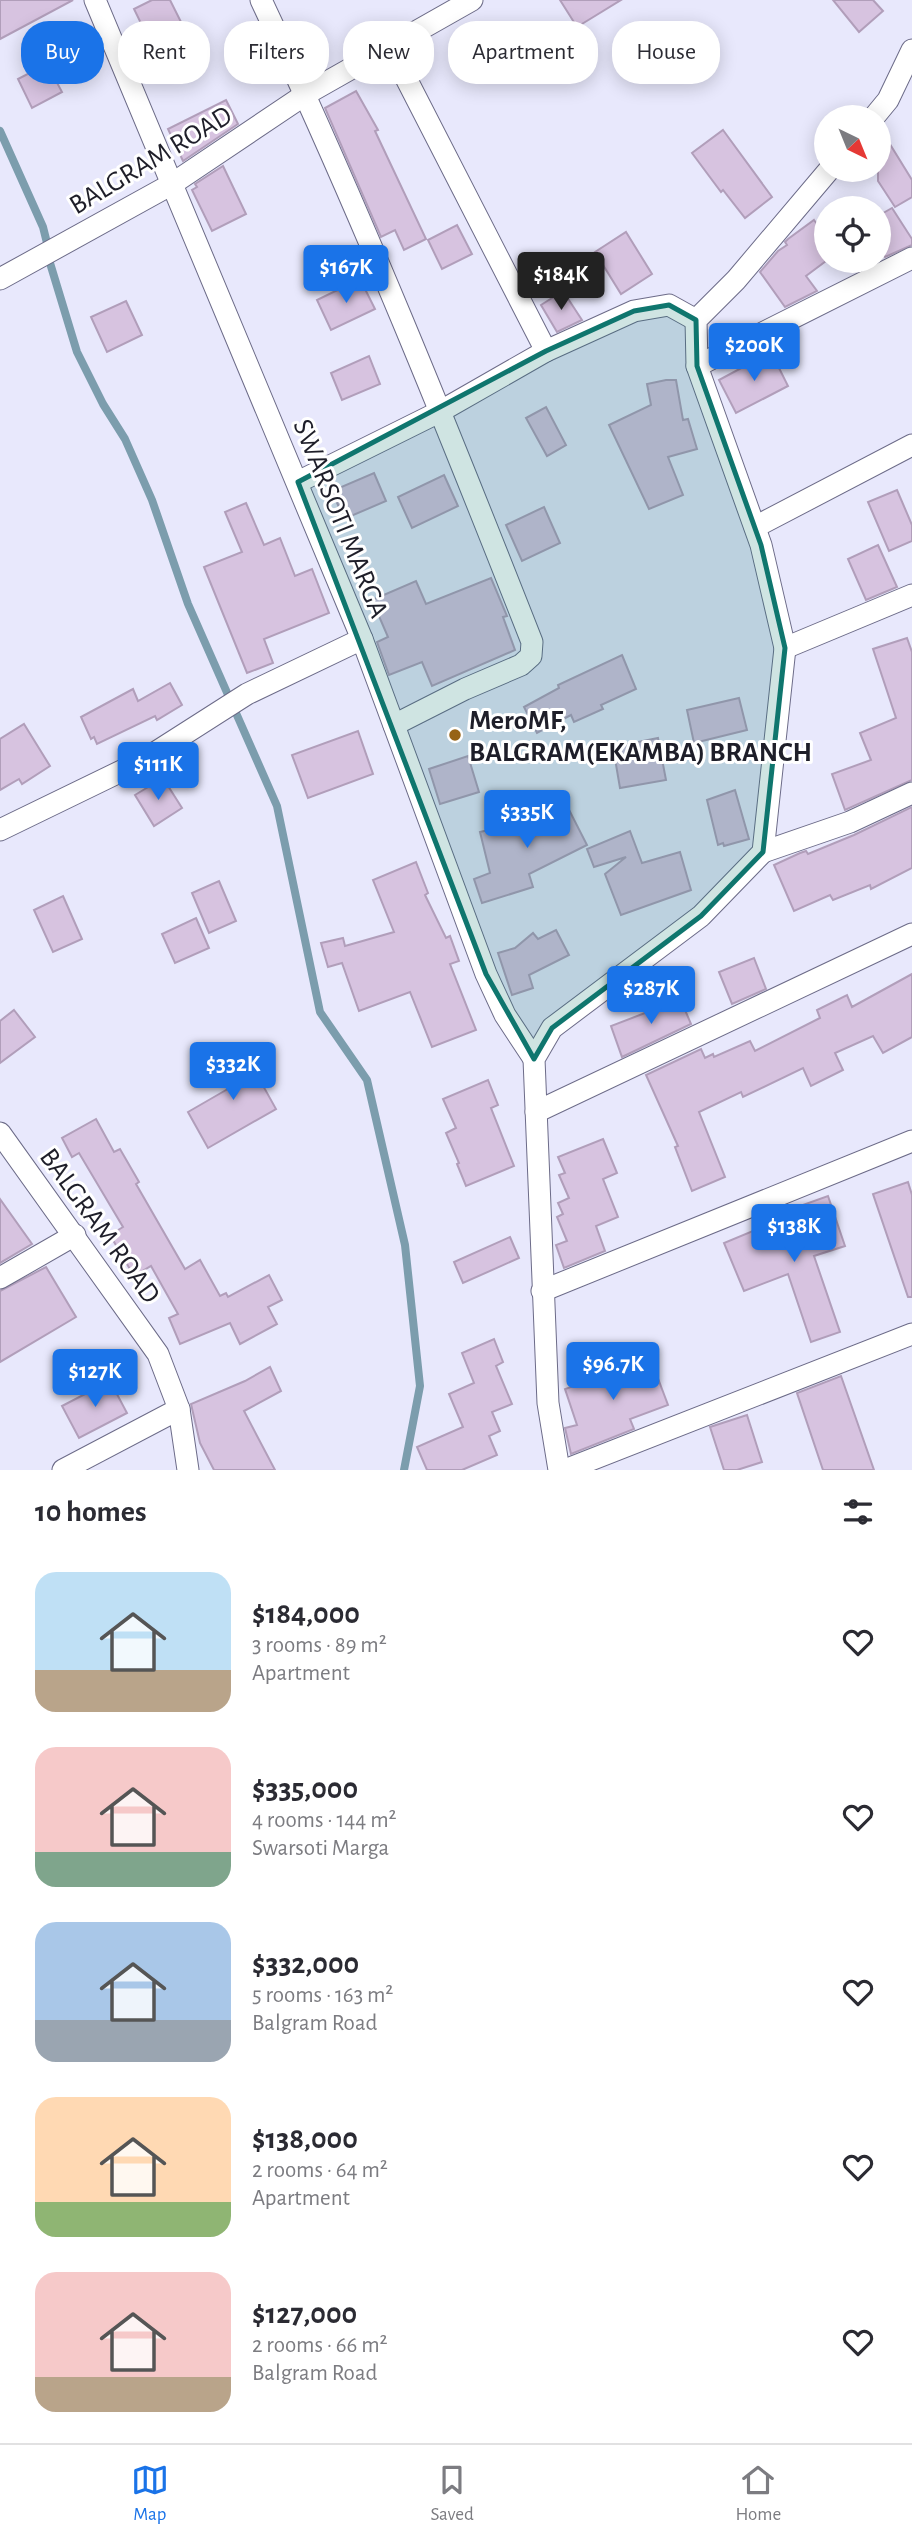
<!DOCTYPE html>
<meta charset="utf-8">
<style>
body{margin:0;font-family:"Alegreya Sans",sans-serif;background:#f2f2f3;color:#2b2b33;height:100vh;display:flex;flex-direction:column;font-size:26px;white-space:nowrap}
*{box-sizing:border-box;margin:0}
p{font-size:23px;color:#7c7c81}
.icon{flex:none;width:38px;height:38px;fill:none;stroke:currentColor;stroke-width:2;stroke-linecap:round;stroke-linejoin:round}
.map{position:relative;height:1470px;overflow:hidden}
.side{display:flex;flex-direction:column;background:#fff;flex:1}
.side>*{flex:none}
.hud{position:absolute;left:21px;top:21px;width:872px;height:63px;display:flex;gap:14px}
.needle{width:46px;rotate:137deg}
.fabs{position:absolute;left:814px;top:105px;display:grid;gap:14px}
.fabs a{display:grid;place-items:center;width:77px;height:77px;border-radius:50%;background:#fff;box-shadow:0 4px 18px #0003;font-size:35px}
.price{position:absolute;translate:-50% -60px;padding:0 16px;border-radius:7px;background:#1a73e8;color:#fff;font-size:23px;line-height:46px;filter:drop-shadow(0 2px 4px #0008)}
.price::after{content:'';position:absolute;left:50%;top:42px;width:21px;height:16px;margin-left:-10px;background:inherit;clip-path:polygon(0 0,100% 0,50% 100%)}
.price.active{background:#222;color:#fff}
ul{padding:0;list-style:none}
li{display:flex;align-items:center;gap:21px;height:175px;padding:0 35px}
li span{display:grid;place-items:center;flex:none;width:196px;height:140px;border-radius:21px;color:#555}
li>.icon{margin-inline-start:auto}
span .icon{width:84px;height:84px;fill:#fffc;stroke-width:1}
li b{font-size:30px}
h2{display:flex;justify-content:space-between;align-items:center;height:84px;padding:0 35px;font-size:30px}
.chip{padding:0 24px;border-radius:28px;background:#fff;box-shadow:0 4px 18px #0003;font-size:24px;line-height:63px}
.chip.active{background:#1a73e8;color:#fff}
.menu{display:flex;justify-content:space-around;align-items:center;height:98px;border-top:2px solid #e1e1e2;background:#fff;font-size:19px;color:#7c7c81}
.menu a{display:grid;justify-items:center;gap:4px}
.menu .active{color:#1a73e8}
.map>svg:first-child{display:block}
</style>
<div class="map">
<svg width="912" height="1470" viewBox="0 0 912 1470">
<rect width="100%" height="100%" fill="#e8e8fc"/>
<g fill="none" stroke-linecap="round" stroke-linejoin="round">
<g stroke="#7c9dad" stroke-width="8">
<path d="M0 131 43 227 47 243"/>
<path d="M50 263 77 352 103 404 125 439 152 500 188 604 277 806 320 1012 367 1080 405 1245 420 1386 404 1470"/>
</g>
</g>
<g fill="#d7c3e0" stroke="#b19eba" stroke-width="2">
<path d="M0 0H73L0 39Z"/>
<path d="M152 0H170L186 32 153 48 134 9Z"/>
<path d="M560 0H621L577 27Z"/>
<path d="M833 0H873L883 11 859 32Z"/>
<path d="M47 64 62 92 32 108 18 79Z"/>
<path d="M356 91 378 130 375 131 426 239 404 250 395 230 381 237 325 108Z"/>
<path d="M226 100 238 124 183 161 168 129Z"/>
<path d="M880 128 912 180V197L895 207 878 181V129Z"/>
<path d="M723 130 772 197 745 218 723 190 721 192 692 153Z"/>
<path d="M223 166 246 214 212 231 192 190 197 187 195 184Z"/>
<path d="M892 208 912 239V245L885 257 878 246V216Z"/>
<path d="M814 220 826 236V261L806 276 817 291 785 307 760 272 778 251 787 245 785 242 788 239Z"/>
<path d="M457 225 472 254 442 269 428 240Z"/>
<path d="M626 232 652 274 621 294 595 252Z"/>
<path d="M360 279 375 309 331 330 317 300Z"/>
<path d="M563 291 582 320 557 332 541 305Z"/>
<path d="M126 301 142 335 107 352 91 317Z"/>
<path d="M771 352 788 386 736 413 719 380Z"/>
<path d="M369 356 380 384 342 400 331 373Z"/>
<path d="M666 380H676L683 420 688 419 697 449 668 457 683 495 649 509 609 425 651 405 647 384Z"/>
<path d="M546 407 566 445 547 456 526 418Z"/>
<path d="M374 473 386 501 344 519 332 491Z"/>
<path d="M444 475 458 506 412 528 398 497Z"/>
<path d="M897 490 912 525V541L889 551 868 502Z"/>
<path d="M246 503 264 545 280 538 295 576 312 569 329 613 264 639 273 663 247 673 204 567 242 552 225 512Z"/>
<path d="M544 507 560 543 522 561 506 525Z"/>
<path d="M878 545 897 587 866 600 848 559Z"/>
<path d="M491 578 507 616 503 617 515 650 432 686 422 662 389 675 377 642 388 637 372 600 416 581 426 604Z"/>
<path d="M907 638 912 652V780L845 810 832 774 871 760 860 733 896 718 873 649Z"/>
<path d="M622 655 636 689 601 705 603 709 574 722 571 715 537 733 524 707 559 688 558 685Z"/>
<path d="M170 683 182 705 157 720 155 716 97 744 94 737 91 739 81 717 133 689 138 701Z"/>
<path d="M739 698 747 730 694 743 687 710Z"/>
<path d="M24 724 50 766 22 784 19 779 0 790V739Z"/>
<path d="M358 731 373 774 308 798 292 755Z"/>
<path d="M658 738 666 780 620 788 613 747Z"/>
<path d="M468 756 479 792 440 804 429 769Z"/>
<path d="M163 778 182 808 154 826 135 795Z"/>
<path d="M735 790 749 839 724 846 723 843 718 845 707 800Z"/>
<path d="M563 798 587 845 529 874 533 887 482 903 474 879 490 873 480 832 543 817 539 810Z"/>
<path d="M912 807V868L871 889 870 885 833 900 830 895 794 911 774 865 800 853 806 851 808 854 854 835Z"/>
<path d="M630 831 642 863 680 852 691 890 621 915 605 874 626 857 594 867 587 849Z"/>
<path d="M416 862 428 893 425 895 446 938 450 936 459 961 450 964 476 1030 432 1047 410 992 359 1011 342 963 328 967 321 943 343 938 345 946 394 932 373 880Z"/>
<path d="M219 881 236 921 209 933 192 893Z"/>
<path d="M63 896 82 939 53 952 34 910Z"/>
<path d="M196 918 209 948 175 963 162 934Z"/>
<path d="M556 930 569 955 529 975 533 988 512 995 498 953 515 948 533 933 538 939Z"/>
<path d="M754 958 766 989 732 1004 719 972Z"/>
<path d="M912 974V1037L883 1053 873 1036 835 1053 843 1070 811 1086 803 1068 743 1097 741 1092 699 1112 725 1177 692 1191 675 1147 678 1146 646 1075 701 1049 705 1058 713 1054 714 1057 750 1041 755 1051 820 1018 817 1010 847 995 852 1007Z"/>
<path d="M679 996 691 1024 622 1057 611 1026 653 1010 651 1007Z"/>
<path d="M14 1010 35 1037 0 1063V1021Z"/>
<path d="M242 1048 276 1109 208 1148 188 1112 233 1086 219 1061Z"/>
<path d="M488 1080 498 1105 491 1108 514 1166 466 1186 457 1164 459 1163 446 1133 456 1128 443 1099Z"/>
<path d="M96 1119 114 1152 120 1149 139 1182 136 1184 185 1269 200 1260 220 1296 226 1293 228 1297 269 1275 282 1300 268 1307 277 1324 240 1344 230 1323 180 1344 169 1318 178 1314 151 1266 134 1276 110 1235 123 1227 79 1153 72 1157 62 1138Z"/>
<path d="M603 1139 617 1173 603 1179 618 1217 596 1226 605 1251 564 1268 556 1245 567 1241 557 1217 563 1214 558 1203 569 1198 559 1175 565 1173 558 1157Z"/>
<path d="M908 1182 912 1195V1297H908L873 1194Z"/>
<path d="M828 1196 845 1246 814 1256 840 1332 811 1342 788 1274 744 1291 724 1243 760 1228 766 1243 805 1230 797 1207Z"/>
<path d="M0 1199 32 1244 0 1263Z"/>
<path d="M510 1237 519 1258 463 1283 454 1262Z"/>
<path d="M46 1267 76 1317 0 1362V1291Z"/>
<path d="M494 1339 503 1362 496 1366 512 1404 492 1412 500 1431 489 1436 497 1455 462 1470H427L417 1447 463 1427 449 1394 474 1383 462 1353Z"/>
<path d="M648 1352 668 1405 630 1419 634 1429 571 1454 565 1428 577 1425 565 1389 617 1371 614 1365Z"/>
<path d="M270 1367 281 1391 244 1411 275 1470H214L200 1443 191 1404 245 1381Z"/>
<path d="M841 1376 874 1470H823L797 1393Z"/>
<path d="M110 1381 127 1413 79 1438 62 1406Z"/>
<path d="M747 1415 762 1462 737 1470H724L710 1427Z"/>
</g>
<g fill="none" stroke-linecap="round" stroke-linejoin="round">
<g stroke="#6c6b88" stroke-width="23">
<g id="street">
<path d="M95 0 362 639 486 974 505 1015 534 1059"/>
<path d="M261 0C360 210 447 426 532 642L531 656 521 665 465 689 394 725"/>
<path d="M390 47 546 351"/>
<path d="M874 117 888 100 912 50"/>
<path d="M0 279 172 184 306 94 472 0"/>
<path d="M697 366 912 258"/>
<path d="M298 482 441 411 546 351 634 311 669 305 696 320"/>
<path d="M755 527 912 445"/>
<path d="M785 648 912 595"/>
<path d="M0 830 142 761 247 694 362 639"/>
<path d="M763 852 850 822 912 793"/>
<path d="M536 1112 912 934"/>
<path d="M0 1133 158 1354 179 1409 188 1470"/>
<path d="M0 1278 75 1235"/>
<path d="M542 1291 912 1141"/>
<path d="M63 1470 179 1409"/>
<path d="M559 1470 548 1403 534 1059 552 1028 701 916 763 852 785 648 761 545 697 366 696 320 736 280 829 170"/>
<path d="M565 1470 912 1334"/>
</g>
</g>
<use href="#street" stroke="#fff" stroke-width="21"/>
</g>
<path fill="#0f766e" fill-opacity="0.2" stroke="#0f766e" stroke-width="5" stroke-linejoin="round" d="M669 305 696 320 697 366 761 545 785 648 763 852 701 916 552 1028 534 1059 486 974 298 482 546 351 634 311Z"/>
<circle fill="#966316" stroke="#fff" stroke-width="2.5" cx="455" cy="735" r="7"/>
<g text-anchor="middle" stroke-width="6" stroke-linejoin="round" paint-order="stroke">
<g font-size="28" fill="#1e1e29" stroke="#fff">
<text transform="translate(150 159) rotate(-31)" y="10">BALGRAM ROAD</text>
<text transform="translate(342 518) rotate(68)" y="10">SWARSOTI MARGA</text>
<text transform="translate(101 1225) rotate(54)" y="10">BALGRAM ROAD</text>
</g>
<g font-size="28" font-weight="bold" fill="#1e1e29" stroke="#fff" text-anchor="start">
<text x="469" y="729">MeroMF,<tspan x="469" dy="32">BALGRAM(EKAMBA) BRANCH</tspan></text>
</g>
</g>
</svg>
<div class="fabs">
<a><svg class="needle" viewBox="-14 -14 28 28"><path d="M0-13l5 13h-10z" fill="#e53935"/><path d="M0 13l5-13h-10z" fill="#7c7c81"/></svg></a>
<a><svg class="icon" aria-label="locate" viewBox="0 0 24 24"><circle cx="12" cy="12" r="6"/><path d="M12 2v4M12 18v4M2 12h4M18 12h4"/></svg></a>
</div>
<b class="price" style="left:346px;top:305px">$167K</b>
<b class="price active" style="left:561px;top:312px">$184K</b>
<b class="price" style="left:754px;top:383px">$200K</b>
<b class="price" style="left:158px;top:802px">$111K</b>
<b class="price" style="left:527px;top:850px">$335K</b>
<b class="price" style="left:651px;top:1026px">$287K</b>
<b class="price" style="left:233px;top:1102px">$332K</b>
<b class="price" style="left:794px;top:1264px">$138K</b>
<b class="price" style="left:613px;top:1402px">$96.7K</b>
<b class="price" style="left:95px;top:1409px">$127K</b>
<div class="hud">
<a class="chip active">Buy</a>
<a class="chip">Rent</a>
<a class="chip">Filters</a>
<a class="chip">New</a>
<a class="chip">Apartment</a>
<a class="chip">House</a>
</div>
</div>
<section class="side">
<h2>10 homes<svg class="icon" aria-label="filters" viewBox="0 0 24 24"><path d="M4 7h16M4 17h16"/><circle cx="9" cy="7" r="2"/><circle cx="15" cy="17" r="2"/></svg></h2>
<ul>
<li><span style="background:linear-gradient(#bfe0f5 70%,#b9a48a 0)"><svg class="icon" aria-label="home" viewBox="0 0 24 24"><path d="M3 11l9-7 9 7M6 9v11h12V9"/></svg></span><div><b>$184,000</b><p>3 rooms · 89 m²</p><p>Apartment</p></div><svg class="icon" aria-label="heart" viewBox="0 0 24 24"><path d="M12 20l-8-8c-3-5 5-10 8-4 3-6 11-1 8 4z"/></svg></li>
<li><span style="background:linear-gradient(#f6c9c9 75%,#7fa58c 0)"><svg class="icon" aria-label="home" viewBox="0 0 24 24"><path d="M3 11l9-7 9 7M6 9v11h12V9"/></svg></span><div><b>$335,000</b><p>4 rooms · 144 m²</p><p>Swarsoti Marga</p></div><svg class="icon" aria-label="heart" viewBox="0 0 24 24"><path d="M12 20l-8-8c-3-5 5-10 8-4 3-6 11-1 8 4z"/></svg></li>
<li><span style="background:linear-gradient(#a9c7e8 70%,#9aa5b1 0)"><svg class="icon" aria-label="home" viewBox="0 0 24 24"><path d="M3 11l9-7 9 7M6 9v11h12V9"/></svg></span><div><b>$332,000</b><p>5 rooms · 163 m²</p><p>Balgram Road</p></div><svg class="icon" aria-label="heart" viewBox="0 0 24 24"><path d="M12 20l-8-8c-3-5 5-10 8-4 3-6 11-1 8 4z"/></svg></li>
<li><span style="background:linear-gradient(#ffd9b3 75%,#8fb573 0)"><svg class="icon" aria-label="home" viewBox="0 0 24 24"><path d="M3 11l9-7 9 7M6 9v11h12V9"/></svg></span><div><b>$138,000</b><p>2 rooms · 64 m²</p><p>Apartment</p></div><svg class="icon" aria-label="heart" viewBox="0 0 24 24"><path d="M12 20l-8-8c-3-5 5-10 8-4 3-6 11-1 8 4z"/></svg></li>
<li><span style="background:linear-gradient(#f6c9c9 75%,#b9a48a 0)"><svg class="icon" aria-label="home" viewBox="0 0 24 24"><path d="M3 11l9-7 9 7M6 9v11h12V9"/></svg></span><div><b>$127,000</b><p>2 rooms · 66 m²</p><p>Balgram Road</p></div><svg class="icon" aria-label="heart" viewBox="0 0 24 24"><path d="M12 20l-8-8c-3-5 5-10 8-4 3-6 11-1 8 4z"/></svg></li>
</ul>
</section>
<nav class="menu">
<a class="active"><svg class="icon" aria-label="map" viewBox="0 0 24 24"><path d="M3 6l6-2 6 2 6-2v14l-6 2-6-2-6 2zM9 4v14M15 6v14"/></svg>Map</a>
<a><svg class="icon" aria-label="saved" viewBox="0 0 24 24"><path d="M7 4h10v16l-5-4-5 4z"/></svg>Saved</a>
<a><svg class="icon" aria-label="home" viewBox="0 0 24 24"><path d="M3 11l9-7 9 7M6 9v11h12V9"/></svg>Home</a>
</nav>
